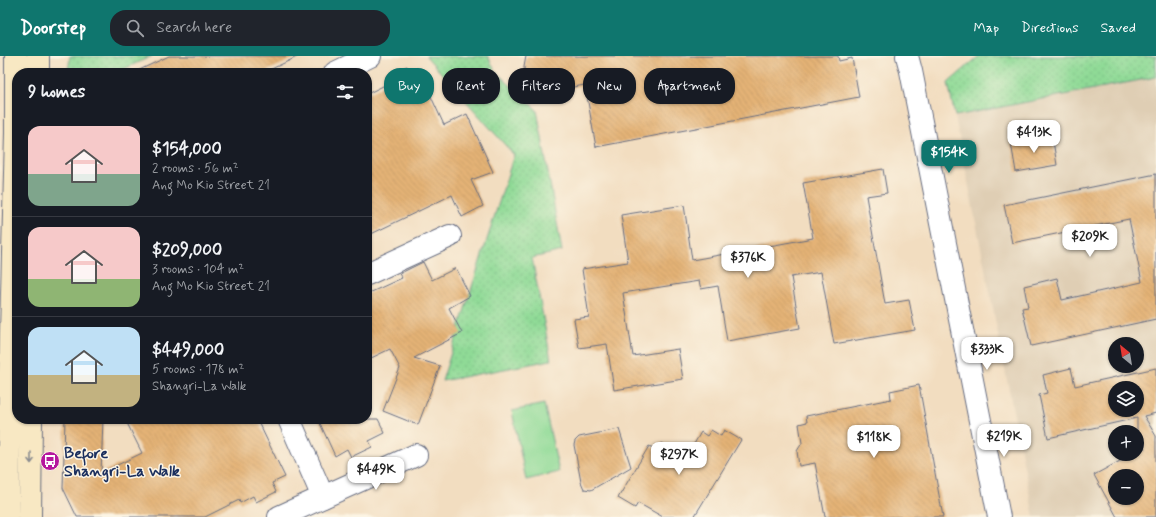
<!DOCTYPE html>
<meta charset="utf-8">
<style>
body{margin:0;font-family:Mynerve,sans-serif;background:#20242c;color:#f1f3f6;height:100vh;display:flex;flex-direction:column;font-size:15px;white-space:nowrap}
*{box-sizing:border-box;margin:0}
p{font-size:13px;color:#9ea1a6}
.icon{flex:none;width:22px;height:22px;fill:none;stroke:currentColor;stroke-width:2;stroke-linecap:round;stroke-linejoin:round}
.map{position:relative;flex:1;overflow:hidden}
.panel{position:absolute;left:12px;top:12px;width:360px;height:356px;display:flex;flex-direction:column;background:#171b24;border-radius:16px;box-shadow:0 1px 3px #0004}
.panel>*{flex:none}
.hud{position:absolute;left:384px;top:12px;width:380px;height:36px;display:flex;gap:8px}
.needle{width:26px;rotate:330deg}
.controls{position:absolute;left:1108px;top:281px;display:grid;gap:8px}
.controls a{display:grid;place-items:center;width:36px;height:36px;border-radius:50%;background:#171b24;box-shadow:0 1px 3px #0004;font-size:20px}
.price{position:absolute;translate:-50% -34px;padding:0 9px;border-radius:8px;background:#fff;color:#222;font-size:13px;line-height:26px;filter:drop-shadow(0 1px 2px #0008)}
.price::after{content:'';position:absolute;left:50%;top:24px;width:12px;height:9px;margin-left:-6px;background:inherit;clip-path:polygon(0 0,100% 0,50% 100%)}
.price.active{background:#0f766e;color:#fff}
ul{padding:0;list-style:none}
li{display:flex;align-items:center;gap:12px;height:100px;padding:0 16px}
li+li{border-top:1px solid #363941}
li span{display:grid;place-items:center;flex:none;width:112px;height:80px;border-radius:12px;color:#555}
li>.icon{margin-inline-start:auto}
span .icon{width:48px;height:48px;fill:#fffc;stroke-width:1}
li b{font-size:17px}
h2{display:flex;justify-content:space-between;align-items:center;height:48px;padding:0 16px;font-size:17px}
.tag{padding:0 14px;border-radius:16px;background:#171b24;box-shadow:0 1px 3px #0004;font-size:14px;line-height:36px}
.tag.active{background:#0f766e;color:#fff}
header{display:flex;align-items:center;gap:24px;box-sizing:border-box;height:56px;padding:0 20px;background:#0f766e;color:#fff}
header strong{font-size:19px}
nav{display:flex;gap:22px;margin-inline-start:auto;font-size:14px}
.search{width:280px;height:36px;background:#20242c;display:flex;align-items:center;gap:10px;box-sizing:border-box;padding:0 14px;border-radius:16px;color:#9ea1a6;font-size:15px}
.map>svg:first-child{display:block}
</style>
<header>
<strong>Doorstep</strong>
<div class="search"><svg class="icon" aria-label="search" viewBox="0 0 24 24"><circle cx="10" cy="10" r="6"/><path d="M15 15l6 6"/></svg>Search here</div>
<nav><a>Map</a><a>Directions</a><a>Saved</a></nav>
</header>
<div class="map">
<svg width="1156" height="461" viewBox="0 0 1156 461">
<defs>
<pattern id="grass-dots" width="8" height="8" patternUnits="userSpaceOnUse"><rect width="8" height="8" fill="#8fda96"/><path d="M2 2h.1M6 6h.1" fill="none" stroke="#7bbb84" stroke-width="1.8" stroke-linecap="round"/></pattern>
<pattern id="building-back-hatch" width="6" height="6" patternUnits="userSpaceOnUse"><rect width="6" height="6" fill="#e4b276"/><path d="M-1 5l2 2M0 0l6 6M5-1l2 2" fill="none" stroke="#c39968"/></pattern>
</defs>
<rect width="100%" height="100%" fill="#fcf5e5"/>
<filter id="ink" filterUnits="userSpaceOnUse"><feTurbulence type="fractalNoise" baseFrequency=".025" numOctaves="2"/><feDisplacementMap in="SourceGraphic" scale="8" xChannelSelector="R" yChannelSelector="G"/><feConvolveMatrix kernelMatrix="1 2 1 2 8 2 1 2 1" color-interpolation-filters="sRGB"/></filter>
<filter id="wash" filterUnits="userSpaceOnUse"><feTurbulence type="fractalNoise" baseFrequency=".012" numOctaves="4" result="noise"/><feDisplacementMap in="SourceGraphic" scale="16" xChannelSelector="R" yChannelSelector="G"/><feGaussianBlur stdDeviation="0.9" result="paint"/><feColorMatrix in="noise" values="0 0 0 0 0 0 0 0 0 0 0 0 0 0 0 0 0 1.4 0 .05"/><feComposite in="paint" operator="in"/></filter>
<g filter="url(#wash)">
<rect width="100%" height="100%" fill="#f2ddc0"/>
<path fill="#dfceb4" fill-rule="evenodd" d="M1156 21V461H1034L955 60ZM1115 288H1137V310H1115ZM1115 332H1137V354H1115ZM1115 376H1137V398H1115ZM1115 420H1137V442H1115Z"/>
<g fill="url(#grass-dots)" stroke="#55847a">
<path d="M70 0H152L115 17H68Z"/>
<path d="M426 0H488L495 15 537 54 562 195 532 202 551 304 442 325 514 99Z"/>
<path d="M979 0H1156V21L955 60 948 27Z"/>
</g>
<path fill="#8fda96" stroke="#55847a" d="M544 348 559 416 526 424 512 355Z"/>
<g id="blocks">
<g fill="url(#building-back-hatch)" fill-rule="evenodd">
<path d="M169 0H299L263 17H133Z"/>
<path d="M526 0H838L839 5 852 2 859 41 596 91 585 29 567 32 560 36 551 38 543 37 535 33 529 27 525 20 524 11Z"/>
<path d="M407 10 409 16 418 12 444 69 467 58 493 116 471 124 483 150 462 161 452 139 367 180V38L389 27 386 20Z"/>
<path d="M1052 79 1057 109 1016 116 1011 87Z"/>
<path d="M883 113 887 137 866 140 885 248 909 244 915 274 834 288 821 216 791 221 800 272 727 285 718 230 701 233 699 225 623 237 633 300 678 293 683 323 614 334 607 288 579 292 574 263 589 261 582 213 628 206 621 159 684 149 692 204 813 182 803 127Z"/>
<path d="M1156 118V263L1031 290 1022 252 1028 251 1024 230 1057 222 1062 244 1142 226 1129 163 1012 187 1004 149Z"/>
<path d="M423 206 432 224 456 212 470 240 449 252 462 277 414 302 440 310 418 369 383 355 400 312 390 293 367 304V238L402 222 399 218Z"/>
<path d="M1071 312 1075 330 1156 312V357L1144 360 1156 380V461H1117L1094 419 1133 398H1137V396L1145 392 1137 379V362L1048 382 1039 339 1047 337 1043 319ZM1115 332H1137V354H1115ZM1115 420H1137V442H1115Z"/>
<path d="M919 329 943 461H825L815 407 799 410 797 395 802 387 799 368 807 366 806 360 891 343 890 335Z"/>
<path d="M65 363H103L101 417 142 397 125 363H257L285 421 272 427 276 436 256 446 253 440 240 447 239 444 205 461H77L63 432Z"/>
<path d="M318 363H378L385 377 369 385 372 391 351 401 347 393 335 400Z"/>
<path d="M619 373 631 411 591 434 584 433 581 426 574 389 575 385 579 381Z"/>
<path d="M711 374 721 380 724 374 741 384 694 461H663L638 447 635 452 618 442 649 390 657 394 661 387 686 402 701 376 707 380Z"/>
</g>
</g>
</g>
<g filter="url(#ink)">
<use href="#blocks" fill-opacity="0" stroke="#666c80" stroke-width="1"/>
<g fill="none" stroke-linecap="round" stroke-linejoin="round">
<g stroke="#666c80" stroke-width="24">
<g id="street">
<path d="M907 0 911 15 999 461"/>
<path d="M335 17 370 0"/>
<path d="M367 218 450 180"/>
<path d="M289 363 323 441"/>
<path d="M279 461 416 399"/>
</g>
</g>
<g stroke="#666c80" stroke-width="24">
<g id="secondary">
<path d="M38 0V17"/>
<path d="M8 461 10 317 16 77V0"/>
<path d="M30 461 31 363"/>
</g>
</g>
<use href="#street" stroke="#fff" stroke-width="22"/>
<use href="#secondary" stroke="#f8e8c3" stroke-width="22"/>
</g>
<defs><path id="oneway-shaft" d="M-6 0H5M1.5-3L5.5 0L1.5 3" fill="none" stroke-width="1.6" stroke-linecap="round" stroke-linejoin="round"/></defs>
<use stroke="#8a8c90" href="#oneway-shaft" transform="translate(31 402) rotate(90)"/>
</g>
<defs>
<g id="bus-disc" transform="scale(1)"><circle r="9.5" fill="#b5179e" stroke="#fcf5e5"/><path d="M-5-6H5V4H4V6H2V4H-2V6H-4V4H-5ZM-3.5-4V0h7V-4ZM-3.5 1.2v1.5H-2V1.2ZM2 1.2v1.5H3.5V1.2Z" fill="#fff"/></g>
</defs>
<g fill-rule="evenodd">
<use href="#bus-disc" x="50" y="405"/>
</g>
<g text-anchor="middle" stroke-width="3" stroke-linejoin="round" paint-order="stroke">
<g font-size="16" font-weight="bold" fill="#1b2f5e" stroke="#fcf5e5" text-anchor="start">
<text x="64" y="402">Before<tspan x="64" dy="18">Shangri-La Walk</tspan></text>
</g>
</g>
</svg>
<div class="controls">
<a><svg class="needle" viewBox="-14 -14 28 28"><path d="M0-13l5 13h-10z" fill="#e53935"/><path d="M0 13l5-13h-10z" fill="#9ea1a6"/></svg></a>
<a><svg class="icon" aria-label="layers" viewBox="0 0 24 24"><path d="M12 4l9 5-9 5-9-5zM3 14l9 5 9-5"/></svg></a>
<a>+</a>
<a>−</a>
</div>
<b class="price" style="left:1034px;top:98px">$413K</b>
<b class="price active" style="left:949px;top:118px">$154K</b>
<b class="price" style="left:1090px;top:202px">$209K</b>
<b class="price" style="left:748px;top:223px">$376K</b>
<b class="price" style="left:987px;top:315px">$333K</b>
<b class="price" style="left:1004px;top:402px">$219K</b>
<b class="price" style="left:874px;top:403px">$118K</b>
<b class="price" style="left:679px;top:420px">$297K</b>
<b class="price" style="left:376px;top:435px">$449K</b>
<div class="hud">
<a class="tag active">Buy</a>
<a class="tag">Rent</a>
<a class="tag">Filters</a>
<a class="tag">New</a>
<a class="tag">Apartment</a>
</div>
<section class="panel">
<h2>9 homes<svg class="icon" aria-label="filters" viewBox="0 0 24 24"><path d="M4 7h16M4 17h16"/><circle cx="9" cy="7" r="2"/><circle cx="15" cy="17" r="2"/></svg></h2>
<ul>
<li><span style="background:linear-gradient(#f6c9c9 60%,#7fa58c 0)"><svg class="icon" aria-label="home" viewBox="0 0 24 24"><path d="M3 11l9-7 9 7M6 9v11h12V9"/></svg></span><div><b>$154,000</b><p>2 rooms · 56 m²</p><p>Ang Mo Kio Street 21</p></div></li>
<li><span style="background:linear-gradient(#f6c9c9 65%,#8fb573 0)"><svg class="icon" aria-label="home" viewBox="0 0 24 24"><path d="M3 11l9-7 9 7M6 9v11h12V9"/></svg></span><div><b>$209,000</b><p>3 rooms · 104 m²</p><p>Ang Mo Kio Street 21</p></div></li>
<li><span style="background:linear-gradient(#bfe0f5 60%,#c2b280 0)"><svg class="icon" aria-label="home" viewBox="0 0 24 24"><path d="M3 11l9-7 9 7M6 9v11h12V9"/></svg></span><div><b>$449,000</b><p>5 rooms · 178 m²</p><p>Shangri-La Walk</p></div></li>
</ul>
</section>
</div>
